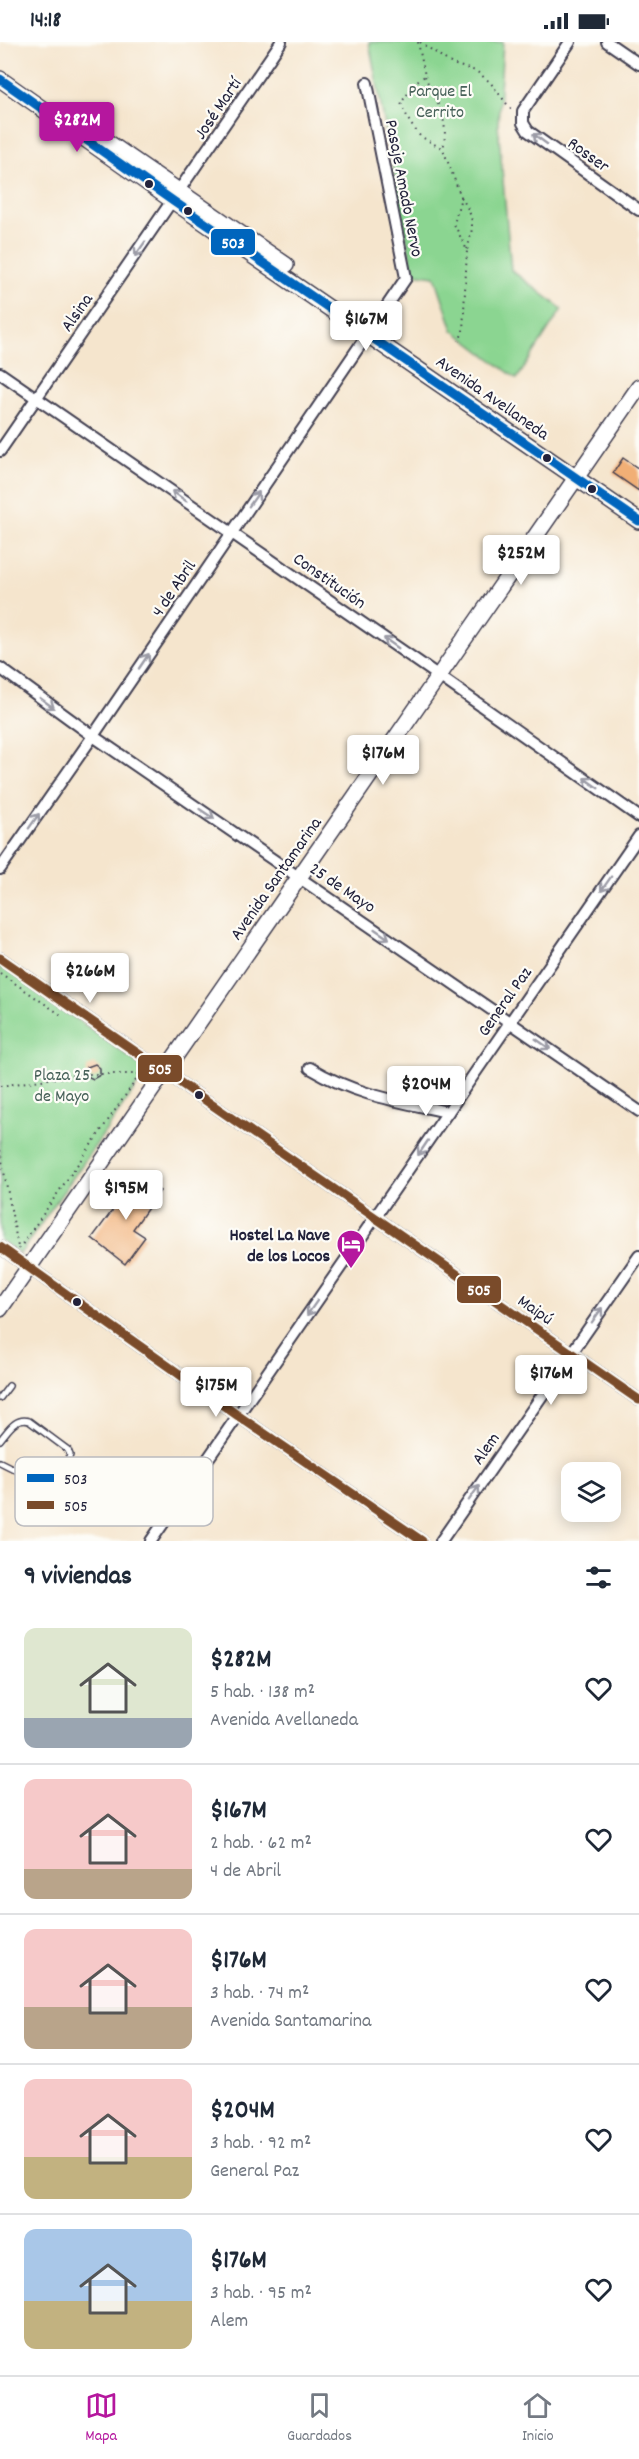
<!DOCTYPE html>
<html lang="es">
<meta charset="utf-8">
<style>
body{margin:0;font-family:Dekko,sans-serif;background:#f2f2f3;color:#1f2937;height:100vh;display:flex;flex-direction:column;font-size:22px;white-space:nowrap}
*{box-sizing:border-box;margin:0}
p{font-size:20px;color:#747a83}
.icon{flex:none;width:33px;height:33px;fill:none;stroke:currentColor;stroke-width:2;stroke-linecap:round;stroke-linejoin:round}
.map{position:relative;height:1499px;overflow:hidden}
.side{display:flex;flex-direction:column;background:#fff;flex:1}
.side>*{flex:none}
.controls{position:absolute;left:561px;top:1420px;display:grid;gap:12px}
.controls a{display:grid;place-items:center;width:60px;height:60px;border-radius:12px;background:#fff;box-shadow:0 3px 15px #0003;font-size:30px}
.price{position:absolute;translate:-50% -51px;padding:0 14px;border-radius:6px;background:#fff;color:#222;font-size:20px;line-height:39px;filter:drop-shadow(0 2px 3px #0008)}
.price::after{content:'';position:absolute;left:50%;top:36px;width:18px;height:14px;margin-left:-9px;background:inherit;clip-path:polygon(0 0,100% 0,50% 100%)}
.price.current{background:#b5179e;color:#fff}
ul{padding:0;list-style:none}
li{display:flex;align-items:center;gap:18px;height:150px;padding:0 24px}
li+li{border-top:2px solid #e0e1e3}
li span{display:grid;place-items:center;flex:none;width:168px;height:120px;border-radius:12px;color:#555}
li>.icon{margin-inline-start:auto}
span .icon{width:72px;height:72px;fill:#fffc;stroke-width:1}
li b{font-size:26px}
h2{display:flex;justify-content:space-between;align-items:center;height:72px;padding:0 24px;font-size:26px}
.status{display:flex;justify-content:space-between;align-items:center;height:42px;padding:0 30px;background:#fff;direction:ltr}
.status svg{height:16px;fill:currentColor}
.tab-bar{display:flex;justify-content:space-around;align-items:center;height:84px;border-top:2px solid #e0e1e3;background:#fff;font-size:16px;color:#747a83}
.tab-bar a{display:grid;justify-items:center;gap:3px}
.tab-bar .current{color:#b5179e}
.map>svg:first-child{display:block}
</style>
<div class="status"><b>14:18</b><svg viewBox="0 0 49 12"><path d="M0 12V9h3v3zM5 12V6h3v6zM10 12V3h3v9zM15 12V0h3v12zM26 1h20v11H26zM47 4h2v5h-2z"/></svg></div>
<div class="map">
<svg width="639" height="1499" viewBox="0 0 639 1499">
<rect width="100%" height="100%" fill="#fdfcf7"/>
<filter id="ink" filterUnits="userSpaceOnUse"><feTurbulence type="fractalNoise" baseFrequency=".0167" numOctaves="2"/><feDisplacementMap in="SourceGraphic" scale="12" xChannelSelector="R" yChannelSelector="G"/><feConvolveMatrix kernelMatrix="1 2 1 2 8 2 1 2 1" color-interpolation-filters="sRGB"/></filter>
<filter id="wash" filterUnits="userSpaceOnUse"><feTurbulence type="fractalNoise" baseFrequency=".008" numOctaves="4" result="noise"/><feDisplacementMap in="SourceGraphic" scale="24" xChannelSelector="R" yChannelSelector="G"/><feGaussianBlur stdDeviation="1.35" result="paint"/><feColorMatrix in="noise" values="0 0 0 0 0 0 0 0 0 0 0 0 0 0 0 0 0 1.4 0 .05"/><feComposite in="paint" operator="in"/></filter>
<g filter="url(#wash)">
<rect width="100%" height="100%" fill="#f5e5cd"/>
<g fill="#8bd591" stroke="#567c66" stroke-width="1.5">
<path d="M369 0H503L498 82 511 228 562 267 517 337 453 288 435 234 413 231Z"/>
<path d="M0 922 148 1028 20 1212 0 1198Z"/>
</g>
<g id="blocks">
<g fill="#f1af76">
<path d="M623 416 639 427V449L613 431Z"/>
<path d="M95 1022 100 1026V1033L93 1037 87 1034V1025Z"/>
<path d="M138 1134 160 1149 133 1187 145 1195 125 1222 92 1196Z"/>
</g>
</g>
</g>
<g filter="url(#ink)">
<use href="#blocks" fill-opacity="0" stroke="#423f51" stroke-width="1.5"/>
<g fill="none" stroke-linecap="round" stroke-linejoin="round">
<g stroke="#423f51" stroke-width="8">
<g id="service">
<path d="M0 1356 9 1344"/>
<path d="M0 1398C8 1389 15 1375 29 1379L68 1408 70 1413C66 1426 56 1441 42 1441L0 1420"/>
</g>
</g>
<g stroke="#423f51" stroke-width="14">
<g id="minor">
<path d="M570 0 523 69V81L528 89 639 168"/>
<path d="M607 0 639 22"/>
<path d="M0 331 439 634 639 775"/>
<path d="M0 409 281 0"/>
<path d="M0 626 93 694 639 1069"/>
<path d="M0 827 93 694 406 236 367 41"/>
<path d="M0 916 639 1358"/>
<path d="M310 1026C355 1053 397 1059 448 1070"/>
<path d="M0 1205 237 1373 422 1499"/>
<path d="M151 1499 639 794"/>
<path d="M441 1499 639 1214"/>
</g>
</g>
<g stroke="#423f51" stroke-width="18">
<g id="secondary">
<path d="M0 37 173 159 639 479"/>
<path d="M74 77 286 223"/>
<path d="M0 1267 639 345"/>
</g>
</g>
<g stroke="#423f51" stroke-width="2" stroke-dasharray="1.5 4.5" stroke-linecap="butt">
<path d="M418 0 425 34 417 39 401 61 410 81 420 94 443 107 461 155 454 182 467 208 463 290 459 299"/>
<path d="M420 0 452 22 476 29 490 40 513 70"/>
<path d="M425 34C436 62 450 75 443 107"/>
<path d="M461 155C475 177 474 183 467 208"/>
<path d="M0 931 61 973"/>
<path d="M0 1044 83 1032H140"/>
<path d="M0 1108 18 1205"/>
<path d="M19 1207 143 1028"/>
</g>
<use href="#service" stroke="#fff" stroke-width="5"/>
<use href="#minor" stroke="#fff" stroke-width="10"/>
<use href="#secondary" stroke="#fff" stroke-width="15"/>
<g stroke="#fdfcf7" stroke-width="14">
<path id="bus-1" d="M0 37 173 159 639 479"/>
</g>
<g stroke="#fdfcf7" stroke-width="14">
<g id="bus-2">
<path d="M0 916 639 1358"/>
<path d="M0 1205 237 1373 422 1499"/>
</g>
</g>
<use href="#bus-1" stroke="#0065bd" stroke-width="9"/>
<use href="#bus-2" stroke="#7a4b2a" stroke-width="9"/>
</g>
<defs><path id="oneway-shaft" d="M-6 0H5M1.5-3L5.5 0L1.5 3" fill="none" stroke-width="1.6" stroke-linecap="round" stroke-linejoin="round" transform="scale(1.5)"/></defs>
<g stroke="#9c9ca7">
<use href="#oneway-shaft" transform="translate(540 97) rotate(-144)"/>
<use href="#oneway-shaft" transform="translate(140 207) rotate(125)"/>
<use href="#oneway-shaft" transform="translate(179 454) rotate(-145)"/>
<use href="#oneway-shaft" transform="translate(254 457) rotate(-55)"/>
<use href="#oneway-shaft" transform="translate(391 601) rotate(-145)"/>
<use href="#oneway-shaft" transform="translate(144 619) rotate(-56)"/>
<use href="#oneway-shaft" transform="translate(47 661) rotate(36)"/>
<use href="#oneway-shaft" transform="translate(591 741) rotate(-145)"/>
<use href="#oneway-shaft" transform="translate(207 772) rotate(34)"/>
<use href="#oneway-shaft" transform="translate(34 779) rotate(-55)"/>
<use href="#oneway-shaft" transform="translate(606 842) rotate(125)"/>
<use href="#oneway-shaft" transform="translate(382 892) rotate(34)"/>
<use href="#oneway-shaft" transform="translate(543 1002) rotate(35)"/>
<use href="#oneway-shaft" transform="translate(423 1106) rotate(124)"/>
<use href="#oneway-shaft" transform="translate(312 1266) rotate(125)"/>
<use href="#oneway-shaft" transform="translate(597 1273) rotate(-55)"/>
<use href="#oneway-shaft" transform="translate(474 1451) rotate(-55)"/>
</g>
</g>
<defs>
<g id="hotel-pin" transform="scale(1.5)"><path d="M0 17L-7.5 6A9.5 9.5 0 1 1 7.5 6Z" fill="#b5179e" stroke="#fdfcf7"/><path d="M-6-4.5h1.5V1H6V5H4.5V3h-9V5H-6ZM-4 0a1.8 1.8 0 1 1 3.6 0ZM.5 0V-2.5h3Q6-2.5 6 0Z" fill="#fff"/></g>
</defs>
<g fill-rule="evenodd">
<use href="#hotel-pin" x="351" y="1202"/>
</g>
<g fill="#22223b" stroke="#fdfcf7" stroke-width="2">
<circle cx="149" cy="142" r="5"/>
<circle cx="188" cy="169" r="5"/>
<circle cx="547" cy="416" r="5"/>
<circle cx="592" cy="447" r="5"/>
<circle cx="199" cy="1053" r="5"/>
<circle cx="77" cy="1260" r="5"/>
</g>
<g text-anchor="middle" stroke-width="4.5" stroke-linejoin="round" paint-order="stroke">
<g font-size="18" fill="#476159" stroke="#fdfcf7">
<text x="440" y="54">Parque El<tspan x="440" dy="21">Cerrito</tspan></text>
<text x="62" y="1038">Plaza 25<tspan x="62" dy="21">de Mayo</tspan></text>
</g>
<g font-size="18" fill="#22223b" stroke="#fdfcf7">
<text transform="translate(217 66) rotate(-56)" y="6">José Martí</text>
<text transform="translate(589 112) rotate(36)" y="6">Rosser</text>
<text transform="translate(405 146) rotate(79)" y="6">Pasaje Amado Nervo</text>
<text transform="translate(76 270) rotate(-55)" y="6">Alsina</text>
<text transform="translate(493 355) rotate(35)" y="6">Avenida Avellaneda</text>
<text transform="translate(330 538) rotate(35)" y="6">Constitución</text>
<text transform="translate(173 546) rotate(-56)" y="6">4 de Abril</text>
<text transform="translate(275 836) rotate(-55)" y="6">Avenida Santamarina</text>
<text transform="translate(343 845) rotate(34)" y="6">25 de Mayo</text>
<text transform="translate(504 959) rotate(-55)" y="6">General Paz</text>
<text transform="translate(536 1267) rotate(35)" y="6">Maipú</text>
<text transform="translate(485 1406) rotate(-55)" y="6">Alem</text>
</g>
<g font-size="18" font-weight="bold" fill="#22223b" stroke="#fdfcf7" text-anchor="end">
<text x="330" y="1198">Hostel La Nave<tspan x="330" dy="21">de los Locos</tspan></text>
</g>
</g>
<rect x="15" y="1415" width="198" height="69" rx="9" fill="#fdfcf7" stroke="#bbbbbf" stroke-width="1.5"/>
<rect x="27" y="1432" width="27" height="8" fill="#0065bd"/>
<rect x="27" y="1459" width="27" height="8" fill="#7a4b2a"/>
<g font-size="16" fill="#22223b">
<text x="64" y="1442">503</text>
<text x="64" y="1469">505</text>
</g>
<g stroke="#fdfcf7" stroke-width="2">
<rect x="210" y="186" width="46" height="28" rx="6" fill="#0065bd"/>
<rect x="137" y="1012" width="46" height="29" rx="6" fill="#7a4b2a"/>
<rect x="456" y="1233" width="46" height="29" rx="6" fill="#7a4b2a"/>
</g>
<g font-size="16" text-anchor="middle" font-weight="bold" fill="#fff">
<text x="233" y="206">503</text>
<text x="160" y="1032">505</text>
<text x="479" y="1253">505</text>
</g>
</svg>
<div class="controls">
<a><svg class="icon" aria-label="layers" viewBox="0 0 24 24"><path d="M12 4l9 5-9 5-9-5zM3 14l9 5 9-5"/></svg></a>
</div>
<b class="price current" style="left:77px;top:111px">$282M</b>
<b class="price" style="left:366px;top:310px">$167M</b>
<b class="price" style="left:521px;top:544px">$252M</b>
<b class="price" style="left:383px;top:744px">$176M</b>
<b class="price" style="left:90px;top:962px">$266M</b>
<b class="price" style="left:426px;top:1075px">$204M</b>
<b class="price" style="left:126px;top:1179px">$195M</b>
<b class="price" style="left:551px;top:1364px">$176M</b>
<b class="price" style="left:216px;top:1376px">$175M</b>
</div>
<section class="side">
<h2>9 viviendas<svg class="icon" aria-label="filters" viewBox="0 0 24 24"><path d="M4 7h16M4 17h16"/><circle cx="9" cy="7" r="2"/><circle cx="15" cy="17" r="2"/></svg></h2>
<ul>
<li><span style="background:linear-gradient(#dfe7d0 75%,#9aa5b1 0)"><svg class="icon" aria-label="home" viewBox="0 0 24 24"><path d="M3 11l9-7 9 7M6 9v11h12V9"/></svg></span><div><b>$282M</b><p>5 hab. · 138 m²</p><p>Avenida Avellaneda</p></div><svg class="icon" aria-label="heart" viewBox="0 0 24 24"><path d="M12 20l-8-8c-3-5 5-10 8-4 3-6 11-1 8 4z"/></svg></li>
<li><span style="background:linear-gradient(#f6c9c9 75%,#b9a48a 0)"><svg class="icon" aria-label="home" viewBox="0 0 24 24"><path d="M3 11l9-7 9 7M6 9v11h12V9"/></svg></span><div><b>$167M</b><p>2 hab. · 62 m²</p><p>4 de Abril</p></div><svg class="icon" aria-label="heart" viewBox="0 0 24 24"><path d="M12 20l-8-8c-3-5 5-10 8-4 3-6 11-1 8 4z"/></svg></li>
<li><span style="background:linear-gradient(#f6c9c9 65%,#b9a48a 0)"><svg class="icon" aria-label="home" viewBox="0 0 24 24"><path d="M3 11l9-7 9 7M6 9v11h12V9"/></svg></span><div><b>$176M</b><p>3 hab. · 74 m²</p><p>Avenida Santamarina</p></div><svg class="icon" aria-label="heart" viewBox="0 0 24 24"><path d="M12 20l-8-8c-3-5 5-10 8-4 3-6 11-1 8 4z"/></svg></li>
<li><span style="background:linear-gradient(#f6c9c9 65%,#c2b280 0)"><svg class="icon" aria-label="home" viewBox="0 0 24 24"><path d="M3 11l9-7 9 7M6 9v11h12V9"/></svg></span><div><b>$204M</b><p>3 hab. · 92 m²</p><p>General Paz</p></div><svg class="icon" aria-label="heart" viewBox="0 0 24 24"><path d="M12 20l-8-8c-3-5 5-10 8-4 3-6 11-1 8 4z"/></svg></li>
<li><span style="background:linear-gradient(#a9c7e8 60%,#c2b280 0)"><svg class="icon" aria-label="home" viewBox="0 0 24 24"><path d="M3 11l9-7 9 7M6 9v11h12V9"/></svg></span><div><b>$176M</b><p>3 hab. · 95 m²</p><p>Alem</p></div><svg class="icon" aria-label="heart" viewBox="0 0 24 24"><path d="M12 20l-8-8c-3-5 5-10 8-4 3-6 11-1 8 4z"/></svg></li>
</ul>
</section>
<nav class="tab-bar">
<a class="current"><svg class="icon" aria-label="map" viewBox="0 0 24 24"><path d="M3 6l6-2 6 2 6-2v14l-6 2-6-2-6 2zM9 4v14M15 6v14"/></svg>Mapa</a>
<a><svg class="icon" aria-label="saved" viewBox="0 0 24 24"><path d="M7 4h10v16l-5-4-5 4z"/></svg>Guardados</a>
<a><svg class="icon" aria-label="home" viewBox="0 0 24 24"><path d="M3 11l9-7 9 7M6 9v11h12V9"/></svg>Inicio</a>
</nav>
